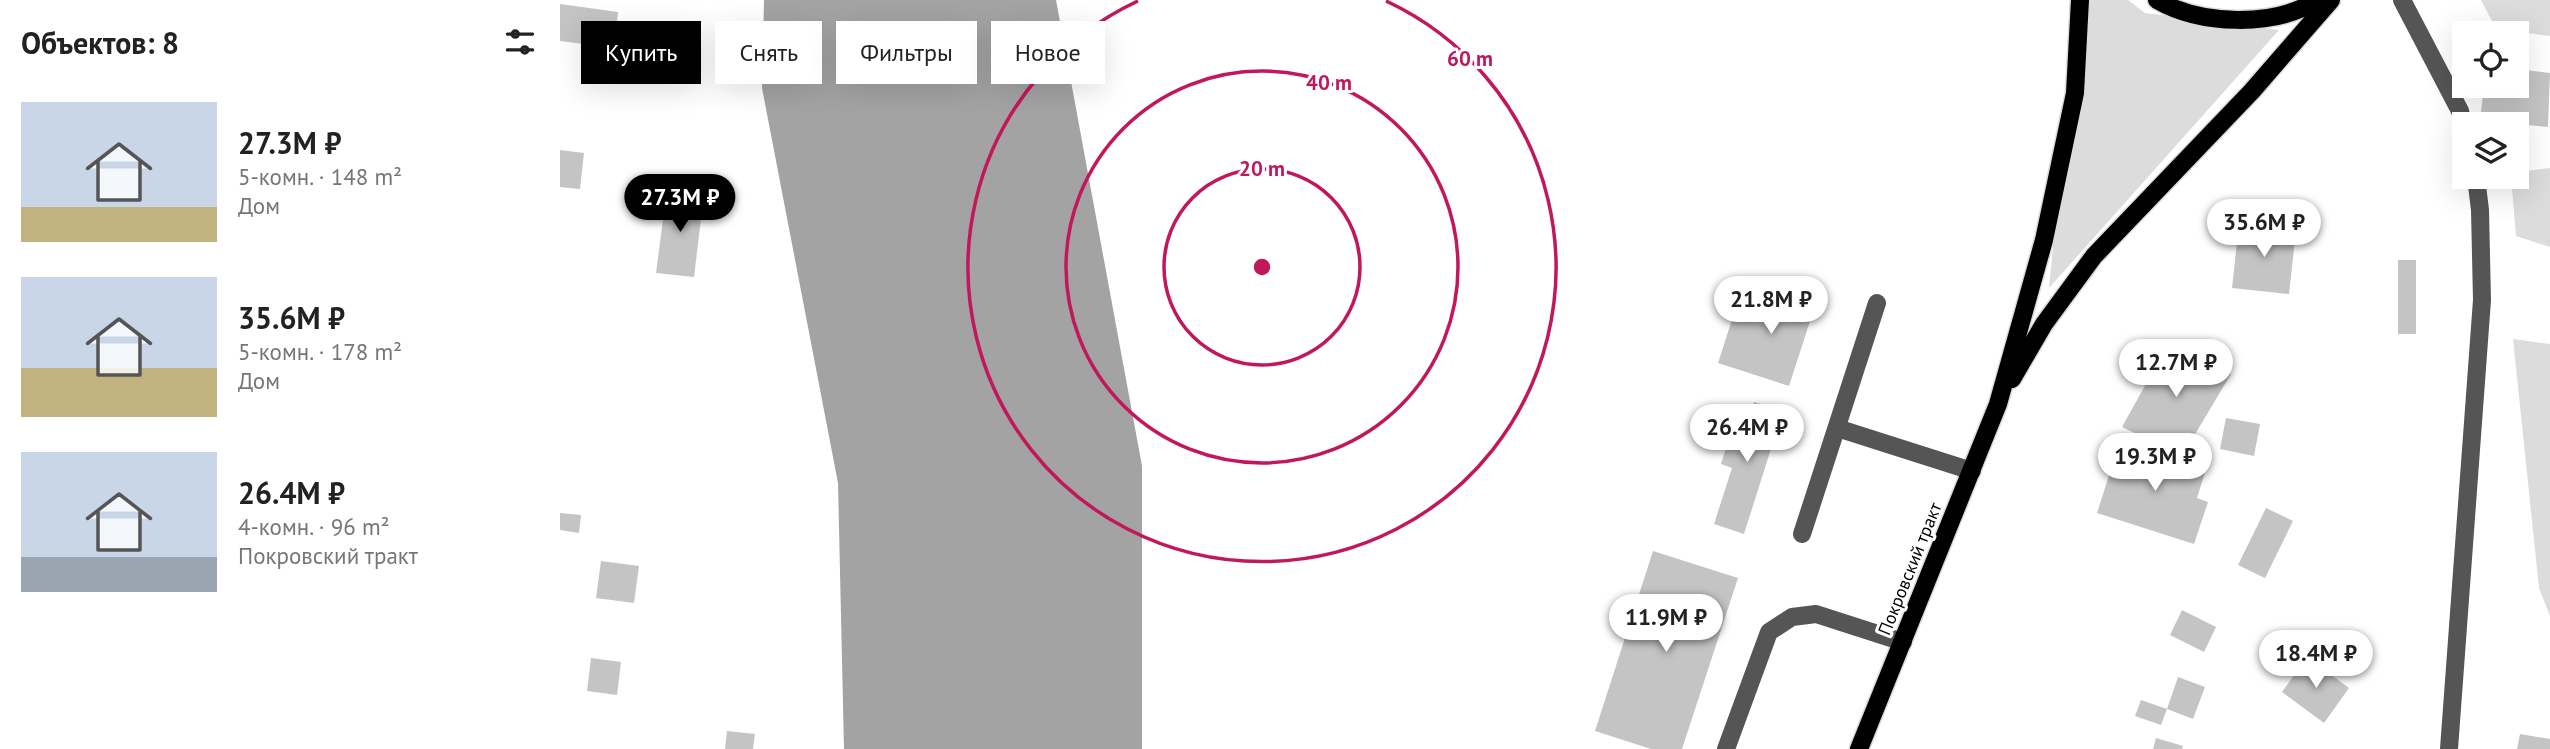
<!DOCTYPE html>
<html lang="ru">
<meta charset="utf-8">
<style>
body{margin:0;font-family:"PT Sans",sans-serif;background:#f2f2f2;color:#222;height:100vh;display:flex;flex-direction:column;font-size:26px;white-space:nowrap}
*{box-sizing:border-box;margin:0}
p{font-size:23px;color:#767676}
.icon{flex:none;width:38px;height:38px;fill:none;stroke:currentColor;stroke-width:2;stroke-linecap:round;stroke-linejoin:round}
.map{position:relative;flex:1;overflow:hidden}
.drawer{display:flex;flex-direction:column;background:#fff;width:560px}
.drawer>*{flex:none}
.guide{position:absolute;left:21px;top:21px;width:665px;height:63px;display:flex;gap:14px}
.controls{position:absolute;left:1892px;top:21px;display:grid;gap:14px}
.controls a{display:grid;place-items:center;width:77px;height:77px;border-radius:0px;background:#fff;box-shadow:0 7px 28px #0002;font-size:35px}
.price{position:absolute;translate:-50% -60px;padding:0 16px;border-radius:24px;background:#fff;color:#222;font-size:23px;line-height:46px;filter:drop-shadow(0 2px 4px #0008)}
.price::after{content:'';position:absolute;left:50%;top:42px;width:21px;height:16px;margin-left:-10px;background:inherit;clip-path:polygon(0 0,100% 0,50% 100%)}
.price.active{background:#000;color:#fff}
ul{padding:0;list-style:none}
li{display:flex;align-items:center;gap:21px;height:175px;padding:0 21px}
li span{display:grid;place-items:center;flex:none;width:196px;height:140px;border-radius:0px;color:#555}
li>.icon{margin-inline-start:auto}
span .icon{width:84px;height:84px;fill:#fffc;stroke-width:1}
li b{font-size:30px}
h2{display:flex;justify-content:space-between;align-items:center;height:84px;padding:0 21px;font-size:30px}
.chip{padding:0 24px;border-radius:0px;background:#fff;box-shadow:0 7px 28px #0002;font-size:24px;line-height:63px}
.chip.active{background:#000;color:#fff}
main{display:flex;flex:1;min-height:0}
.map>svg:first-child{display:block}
</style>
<main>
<section class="drawer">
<h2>Объектов: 8<svg class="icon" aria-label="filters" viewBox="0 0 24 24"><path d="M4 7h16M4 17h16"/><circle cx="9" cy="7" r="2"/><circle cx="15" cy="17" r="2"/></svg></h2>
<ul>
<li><span style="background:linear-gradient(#c9d6e8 75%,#c2b280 0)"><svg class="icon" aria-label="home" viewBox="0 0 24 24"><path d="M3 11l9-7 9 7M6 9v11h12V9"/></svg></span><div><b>27.3M ₽</b><p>5-комн. · 148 m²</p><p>Дом</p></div></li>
<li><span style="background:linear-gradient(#c9d6e8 65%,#c2b280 0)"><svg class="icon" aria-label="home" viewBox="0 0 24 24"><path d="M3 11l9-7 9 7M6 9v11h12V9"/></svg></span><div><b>35.6M ₽</b><p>5-комн. · 178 m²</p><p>Дом</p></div></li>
<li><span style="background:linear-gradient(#c9d6e8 75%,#9aa5b1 0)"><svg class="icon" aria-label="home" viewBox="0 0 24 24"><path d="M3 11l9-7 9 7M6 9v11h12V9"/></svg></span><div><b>26.4M ₽</b><p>4-комн. · 96 m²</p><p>Покровский тракт</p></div></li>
</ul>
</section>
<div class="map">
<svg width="1990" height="749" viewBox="0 0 1990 749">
<rect width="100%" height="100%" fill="#fff"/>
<g fill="#dcdcdc">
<path d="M1517 0H1568L1585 13 1719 30 1489 288Z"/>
<path d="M1921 0H1990V36L1936 29Z"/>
<path d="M1990 168V247L1956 236 1951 177H1956L1957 172Z"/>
<path d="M1953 339 1990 344V616L1979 588Z"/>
</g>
<path fill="#a3a3a3" d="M204 0H496L582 466V749H284L278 483 202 88Z"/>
<g fill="#c4c4c4">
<path d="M0 4 58 12 54 48 0 41Z"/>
<path d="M79 32 116 36 113 66 75 61Z"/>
<path d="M1956 69 1990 73 1988 127 1920 120 1924 86H1956Z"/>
<path d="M0 150 24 153 20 189 0 187Z"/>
<path d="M107 190 144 194 134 277 96 273Z"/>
<path d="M1679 224 1736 230 1729 294 1672 288Z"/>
<rect x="1838" y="260" width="18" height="74"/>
<path d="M1237 276 1262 284 1229 386 1158 363 1177 304 1222 319Z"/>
<path d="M1611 339 1671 374 1622 456 1562 427Z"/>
<path d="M1194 402 1223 411 1184 534 1154 524 1172 468 1161 464 1177 412 1189 415Z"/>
<path d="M1666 418 1700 424 1694 456 1660 449Z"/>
<path d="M1560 441 1646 469 1637 498 1648 502 1634 544 1537 513Z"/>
<path d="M1706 508 1733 521 1705 578 1678 565Z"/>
<path d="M0 513 21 515 19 533 0 530Z"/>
<path d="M1093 551 1178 578 1122 749H1091L1035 731Z"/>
<path d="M41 561 79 566 74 603 36 598Z"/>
<path d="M1622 610 1656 627 1644 652 1610 635Z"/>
<path d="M1747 657 1789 688 1764 723 1722 692Z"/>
<path d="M31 658 61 662 57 695 27 691Z"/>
<path d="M1618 677 1645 687 1633 719 1607 709Z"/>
<path d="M1581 700 1607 709 1601 725 1575 716Z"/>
<path d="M167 731 195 734 193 749H165Z"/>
<path d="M1960 734 1990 739V749H1957Z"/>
<path d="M1596 738 1623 746 1622 749H1593Z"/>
</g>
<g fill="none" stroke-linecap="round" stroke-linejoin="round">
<g stroke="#dbdbdb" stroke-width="21">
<g id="major">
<path d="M1597 0C1640 25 1714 28 1757 0"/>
<path d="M1452 379 1484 324 1534 256 1692 91 1771 0"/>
<path d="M1299 749 1438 404 1484 240 1515 93 1520 0"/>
</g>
</g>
<g stroke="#555" stroke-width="18">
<path d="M1842 0 1900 111 1904 127"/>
<path d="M1277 428 1412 471"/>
<path d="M1242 534 1317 303"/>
<path d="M1166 749 1209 632 1232 617 1256 614 1343 642"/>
<path d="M1889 749 1922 300 1920 210 1916 177"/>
</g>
<use href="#major" stroke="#000" stroke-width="18"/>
</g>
<g fill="none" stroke="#c2185b" stroke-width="3.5">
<circle cx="702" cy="267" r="98"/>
<circle cx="702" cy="267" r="196"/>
<path d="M826 1A294 294 0 1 1 578 1"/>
</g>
<g text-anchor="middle" stroke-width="6" stroke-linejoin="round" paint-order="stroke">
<g font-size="18" fill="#000" stroke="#fff">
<text transform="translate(1350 569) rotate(-68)" y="6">Покровский тракт</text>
</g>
</g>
<circle cx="702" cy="267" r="10" fill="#c2185b" stroke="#fff" stroke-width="3.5"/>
<g font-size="21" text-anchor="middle" font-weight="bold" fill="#c2185b" stroke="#fff" stroke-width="6" stroke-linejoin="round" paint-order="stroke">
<text x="910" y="66">60 m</text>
<text x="769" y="90">40 m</text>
<text x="702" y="176">20 m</text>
</g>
</svg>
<div class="controls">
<a><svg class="icon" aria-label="locate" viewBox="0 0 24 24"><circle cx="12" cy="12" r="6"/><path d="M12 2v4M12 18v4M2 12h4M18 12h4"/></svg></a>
<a><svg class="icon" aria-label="layers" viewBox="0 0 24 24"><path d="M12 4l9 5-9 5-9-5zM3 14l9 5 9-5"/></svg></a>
</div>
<b class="price active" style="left:120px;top:234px">27.3M ₽</b>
<b class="price" style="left:1704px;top:259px">35.6M ₽</b>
<b class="price" style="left:1211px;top:336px">21.8M ₽</b>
<b class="price" style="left:1616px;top:399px">12.7M ₽</b>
<b class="price" style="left:1187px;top:464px">26.4M ₽</b>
<b class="price" style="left:1595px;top:493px">19.3M ₽</b>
<b class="price" style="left:1106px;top:654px">11.9M ₽</b>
<b class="price" style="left:1756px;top:690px">18.4M ₽</b>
<div class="guide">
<a class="chip active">Купить</a>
<a class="chip">Снять</a>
<a class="chip">Фильтры</a>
<a class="chip">Новое</a>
</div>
</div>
</main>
